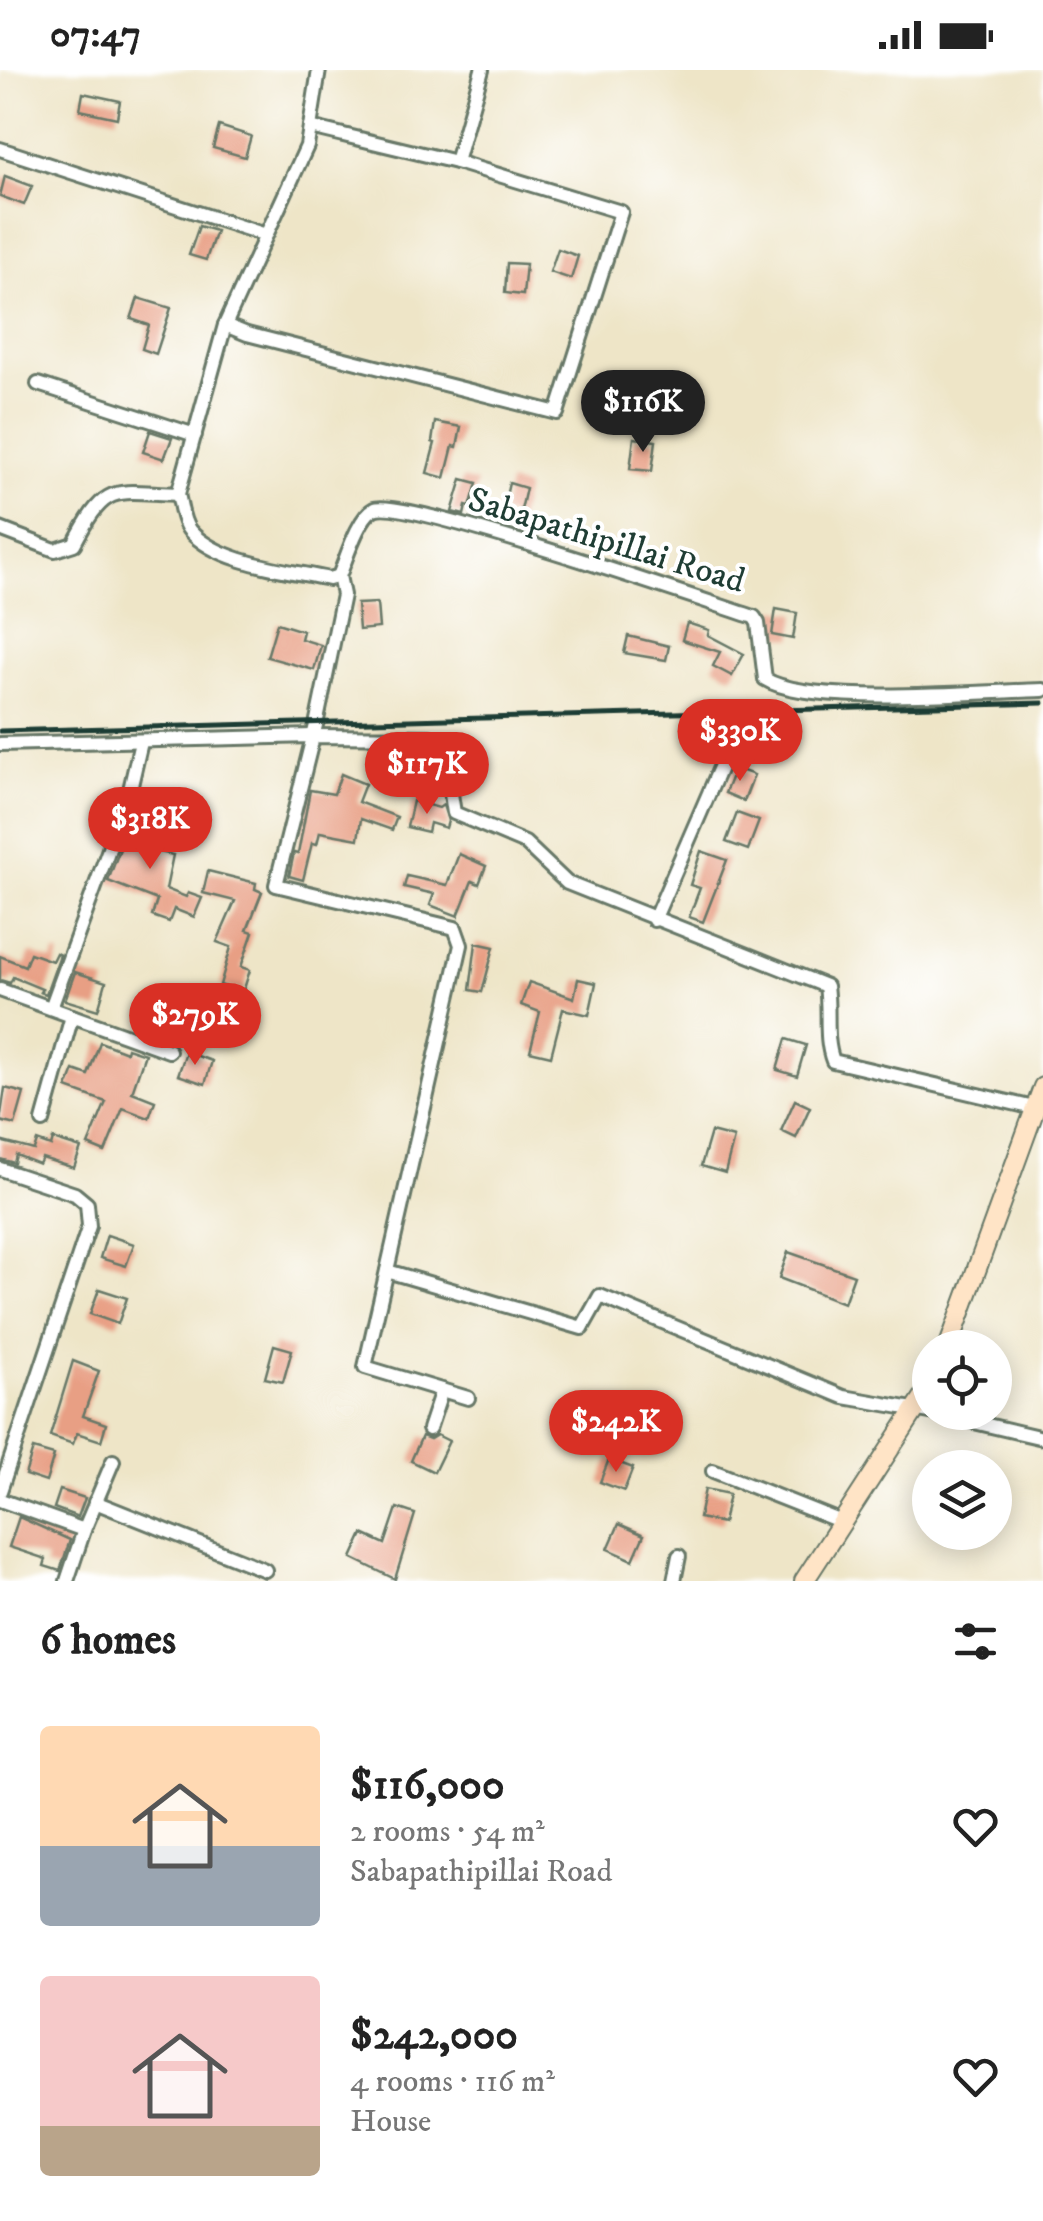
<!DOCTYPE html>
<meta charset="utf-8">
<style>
body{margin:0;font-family:"IM FELL DW Pica",serif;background:#f6f6f6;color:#222;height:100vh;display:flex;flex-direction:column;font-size:38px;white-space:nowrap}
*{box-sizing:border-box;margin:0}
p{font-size:32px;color:#767676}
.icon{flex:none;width:55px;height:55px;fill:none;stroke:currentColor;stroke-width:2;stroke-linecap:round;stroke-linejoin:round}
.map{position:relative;height:1511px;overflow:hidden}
.details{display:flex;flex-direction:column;background:#fff;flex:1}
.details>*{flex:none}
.buttons{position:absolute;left:912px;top:1260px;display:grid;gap:20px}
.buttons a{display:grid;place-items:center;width:100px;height:100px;border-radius:50%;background:#fff;box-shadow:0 5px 25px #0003;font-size:50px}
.price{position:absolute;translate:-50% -85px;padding:0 22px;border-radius:35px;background:#d93025;color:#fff;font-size:32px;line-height:65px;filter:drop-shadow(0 2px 5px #0008)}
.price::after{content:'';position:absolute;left:50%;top:60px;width:30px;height:22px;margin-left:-15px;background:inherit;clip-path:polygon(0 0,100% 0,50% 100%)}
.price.selected{background:#222;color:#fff}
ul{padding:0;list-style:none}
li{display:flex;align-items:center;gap:30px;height:250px;padding:0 40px}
li span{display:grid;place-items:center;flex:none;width:280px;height:200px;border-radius:10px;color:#555}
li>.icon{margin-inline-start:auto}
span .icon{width:120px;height:120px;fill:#fffc;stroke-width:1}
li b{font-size:42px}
h2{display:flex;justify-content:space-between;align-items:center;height:120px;padding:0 40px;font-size:42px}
.status{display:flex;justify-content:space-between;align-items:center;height:70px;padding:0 50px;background:#fff;direction:ltr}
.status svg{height:28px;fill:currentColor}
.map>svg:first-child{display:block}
</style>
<div class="status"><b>07:47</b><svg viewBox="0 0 49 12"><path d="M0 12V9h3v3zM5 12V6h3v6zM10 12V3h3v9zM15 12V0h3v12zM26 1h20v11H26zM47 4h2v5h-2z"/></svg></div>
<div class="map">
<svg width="1043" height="1511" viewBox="0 0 1043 1511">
<rect width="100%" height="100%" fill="#fff"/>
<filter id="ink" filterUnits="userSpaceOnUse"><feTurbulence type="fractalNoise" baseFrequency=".01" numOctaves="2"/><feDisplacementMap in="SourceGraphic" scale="20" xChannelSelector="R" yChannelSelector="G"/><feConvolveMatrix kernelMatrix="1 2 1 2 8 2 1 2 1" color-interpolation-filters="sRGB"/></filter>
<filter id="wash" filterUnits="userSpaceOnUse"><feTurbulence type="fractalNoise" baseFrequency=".0048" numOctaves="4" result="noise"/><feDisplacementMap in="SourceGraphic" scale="40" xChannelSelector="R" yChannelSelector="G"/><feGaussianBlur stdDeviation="2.25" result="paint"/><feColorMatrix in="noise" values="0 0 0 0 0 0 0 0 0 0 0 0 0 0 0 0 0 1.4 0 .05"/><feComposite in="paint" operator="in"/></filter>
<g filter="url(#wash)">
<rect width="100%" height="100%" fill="#eee5c7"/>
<g id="blocks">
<g fill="#e89f84">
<path d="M83 23 120 31 117 48 80 40Z"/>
<path d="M219 56 251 66 245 87 213 78Z"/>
<path d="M5 106 32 116 24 135 0 126Z"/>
<path d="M199 156 216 161 206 190 189 185Z"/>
<path d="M558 179 578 186 571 209 550 202Z"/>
<path d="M507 193 526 194 523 225 505 223Z"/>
<path d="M138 228 171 238 156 284 142 279 149 255 131 249Z"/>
<path d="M435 352 461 357 457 377 453 376 445 408 427 403 435 373 432 372Z"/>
<path d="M150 361 172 368 164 389 143 382Z"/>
<path d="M634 368 656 371 652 401 630 399Z"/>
<path d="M462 409 477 413 470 437 466 436 464 445 452 442Z"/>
<path d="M509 413 526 418 519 449 502 444Z"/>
<path d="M377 533 379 558 359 560 357 534Z"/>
<path d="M776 539 797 543 793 569 772 565Z"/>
<path d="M277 553 303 561 301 569 321 575 314 600 267 587Z"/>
<path d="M687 553 709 560 708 565 744 584 732 606 713 596 720 582 682 570Z"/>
<path d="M628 566 669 576 666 590 624 583Z"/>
<path d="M735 698 754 705 744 731 725 723Z"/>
<path d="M341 704 365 714 358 732 397 747 392 760 361 749 358 769 320 762 317 774 312 773 303 810 289 806 294 783 298 784 310 720 334 724Z"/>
<path d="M413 731 439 738 443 735 448 751 446 758 430 753 428 762 407 757Z"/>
<path d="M737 743 759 751 748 780 726 772Z"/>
<path d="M138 746 162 753 155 781 173 785 166 819 186 827 188 823 202 828 194 847 174 839 169 852 152 846 157 830 108 811 124 768 132 771Z"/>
<path d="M701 781 727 790 703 852 689 847 700 818 690 815Z"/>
<path d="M459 784 486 796 479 814 472 811 458 846 430 835 434 824 404 817 407 806 447 815Z"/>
<path d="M208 801 256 813 255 819 262 822 247 860 253 862 241 897 250 900 243 922 220 915 231 877 217 872 235 831 203 823Z"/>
<path d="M476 873 494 877 482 922 470 920Z"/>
<path d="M30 883 52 891 56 883 60 885 46 924 40 922 42 919 13 907 10 913 0 910V886L25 896Z"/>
<path d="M75 902 106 912 98 940 65 930Z"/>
<path d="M578 909 596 913 589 945 563 939 551 986 530 981 540 942 521 935 529 912 574 928Z"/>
<path d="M786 969 806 975 797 1006 777 1000Z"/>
<path d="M100 972 126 982 127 978 145 984 132 1022 155 1031 149 1048 123 1038 105 1082 88 1075 106 1032 67 1018 74 1000 88 1005Z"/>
<path d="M186 982 212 991 205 1014 178 1005Z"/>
<path d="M5 1018 24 1023 15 1055 0 1051Z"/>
<path d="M795 1030 810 1037 796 1068 781 1061Z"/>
<path d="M711 1062 734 1068 725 1103 701 1096Z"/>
<path d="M53 1069 81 1078 74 1098 42 1088 39 1094 16 1085 14 1093 0 1089V1071L34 1080 37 1071 51 1076Z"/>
<path d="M107 1165 134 1174 126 1196 100 1188Z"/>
<path d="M788 1182 854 1205 844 1233 779 1208Z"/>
<path d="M99 1219 127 1228 118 1254 90 1244Z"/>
<path d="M274 1275 292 1280 283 1312 265 1308Z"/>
<path d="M73 1291 99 1301 83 1346 106 1354 101 1371 77 1363 73 1374 50 1366Z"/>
<path d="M437 1365 449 1371 434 1402 411 1391 422 1366 430 1369Z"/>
<path d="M33 1379 54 1385 46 1412 25 1405Z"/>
<path d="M609 1389 633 1398 624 1421 600 1412Z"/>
<path d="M705 1419 729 1424 723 1453 699 1448Z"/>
<path d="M60 1420 85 1428 78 1447 54 1438Z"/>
<path d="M397 1438 415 1444 395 1509 352 1488 363 1464 385 1474Z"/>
<path d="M19 1447 70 1470 60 1501 44 1496 46 1489 9 1477Z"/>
<path d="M619 1454 644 1465 633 1490 608 1479Z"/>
</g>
</g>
</g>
<g filter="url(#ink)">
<use href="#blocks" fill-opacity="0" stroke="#677867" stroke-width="2.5"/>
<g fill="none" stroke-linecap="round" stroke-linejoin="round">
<g stroke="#677867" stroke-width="18">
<g id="street">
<path d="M310 57 456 92 482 0"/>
<path d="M0 79 266 165"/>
<path d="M225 255 247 264 557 343 621 142 456 92"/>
<path d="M38 314 195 365"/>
<path d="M178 424C181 435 182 452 190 461 219 494 288 500 329 509L339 506C346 490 358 447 374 439 401 426 704 531 754 547L758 553 765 609C809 637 984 621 1043 620"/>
<path d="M0 459 55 480 74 474C107 411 113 422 178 424L225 255 307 76 319 0"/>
<path d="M339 506 343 525 316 655 276 815 455 858 461 875 365 1297 468 1328"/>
<path d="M0 674 313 666 429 667 446 692 454 743 525 773 567 813 826 916C830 941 824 968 833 991L1034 1038"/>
<path d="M654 850 722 693"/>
<path d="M0 920 169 981"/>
<path d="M51 938 129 724 141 672"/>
<path d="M43 1051 72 946"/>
<path d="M0 1099 75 1124 87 1134 89 1156 0 1421"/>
<path d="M387 1201 582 1258 600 1226 844 1327 930 1342"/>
<path d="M931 1342 1043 1368"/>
<path d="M429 1359 442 1320"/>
<path d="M713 1401 842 1452"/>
<path d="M0 1430 84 1460"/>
<path d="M95 1432 265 1500"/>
<path d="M67 1511 84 1460 113 1391"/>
<path d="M674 1511 679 1486"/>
</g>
</g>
<g stroke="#677867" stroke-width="22">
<g id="secondary">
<path d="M948 1278 1043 1017"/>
<path d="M804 1511 930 1317"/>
</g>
</g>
<use href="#street" stroke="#fff" stroke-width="12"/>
<use href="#secondary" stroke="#ffe4c6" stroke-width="18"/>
<path stroke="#1f3d34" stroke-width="5" d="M0 661 1043 633"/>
</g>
</g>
<g text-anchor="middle" stroke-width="8" stroke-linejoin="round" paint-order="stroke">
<g font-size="35" fill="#1f3d34" stroke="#fff">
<text transform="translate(607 469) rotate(17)" y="12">Sabapathipillai Road</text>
</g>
</g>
</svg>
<div class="buttons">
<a><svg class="icon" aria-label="locate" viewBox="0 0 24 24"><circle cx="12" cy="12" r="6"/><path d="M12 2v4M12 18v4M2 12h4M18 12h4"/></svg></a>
<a><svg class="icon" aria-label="layers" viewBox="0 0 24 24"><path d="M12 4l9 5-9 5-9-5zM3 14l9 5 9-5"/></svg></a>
</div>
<b class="price selected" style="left:643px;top:385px">$116K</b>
<b class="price" style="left:740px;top:714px">$330K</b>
<b class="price" style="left:427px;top:747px">$117K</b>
<b class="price" style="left:150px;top:802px">$318K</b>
<b class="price" style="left:195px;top:998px">$279K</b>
<b class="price" style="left:616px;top:1405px">$242K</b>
</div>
<section class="details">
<h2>6 homes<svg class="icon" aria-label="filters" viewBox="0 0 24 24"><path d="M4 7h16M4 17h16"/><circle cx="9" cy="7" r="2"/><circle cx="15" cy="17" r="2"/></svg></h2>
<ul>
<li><span style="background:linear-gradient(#ffd9b3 60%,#9aa5b1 0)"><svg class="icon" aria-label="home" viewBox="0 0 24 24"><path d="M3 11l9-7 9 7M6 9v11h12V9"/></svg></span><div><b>$116,000</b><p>2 rooms · 54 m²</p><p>Sabapathipillai Road</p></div><svg class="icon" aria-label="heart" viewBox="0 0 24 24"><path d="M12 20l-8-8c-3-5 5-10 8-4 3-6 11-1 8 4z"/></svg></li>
<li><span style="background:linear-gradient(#f6c9c9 75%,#b9a48a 0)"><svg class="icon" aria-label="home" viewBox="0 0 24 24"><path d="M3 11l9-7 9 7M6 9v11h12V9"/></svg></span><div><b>$242,000</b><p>4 rooms · 116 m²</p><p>House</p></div><svg class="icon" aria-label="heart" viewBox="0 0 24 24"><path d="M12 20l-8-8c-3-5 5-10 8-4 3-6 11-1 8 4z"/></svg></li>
</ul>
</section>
